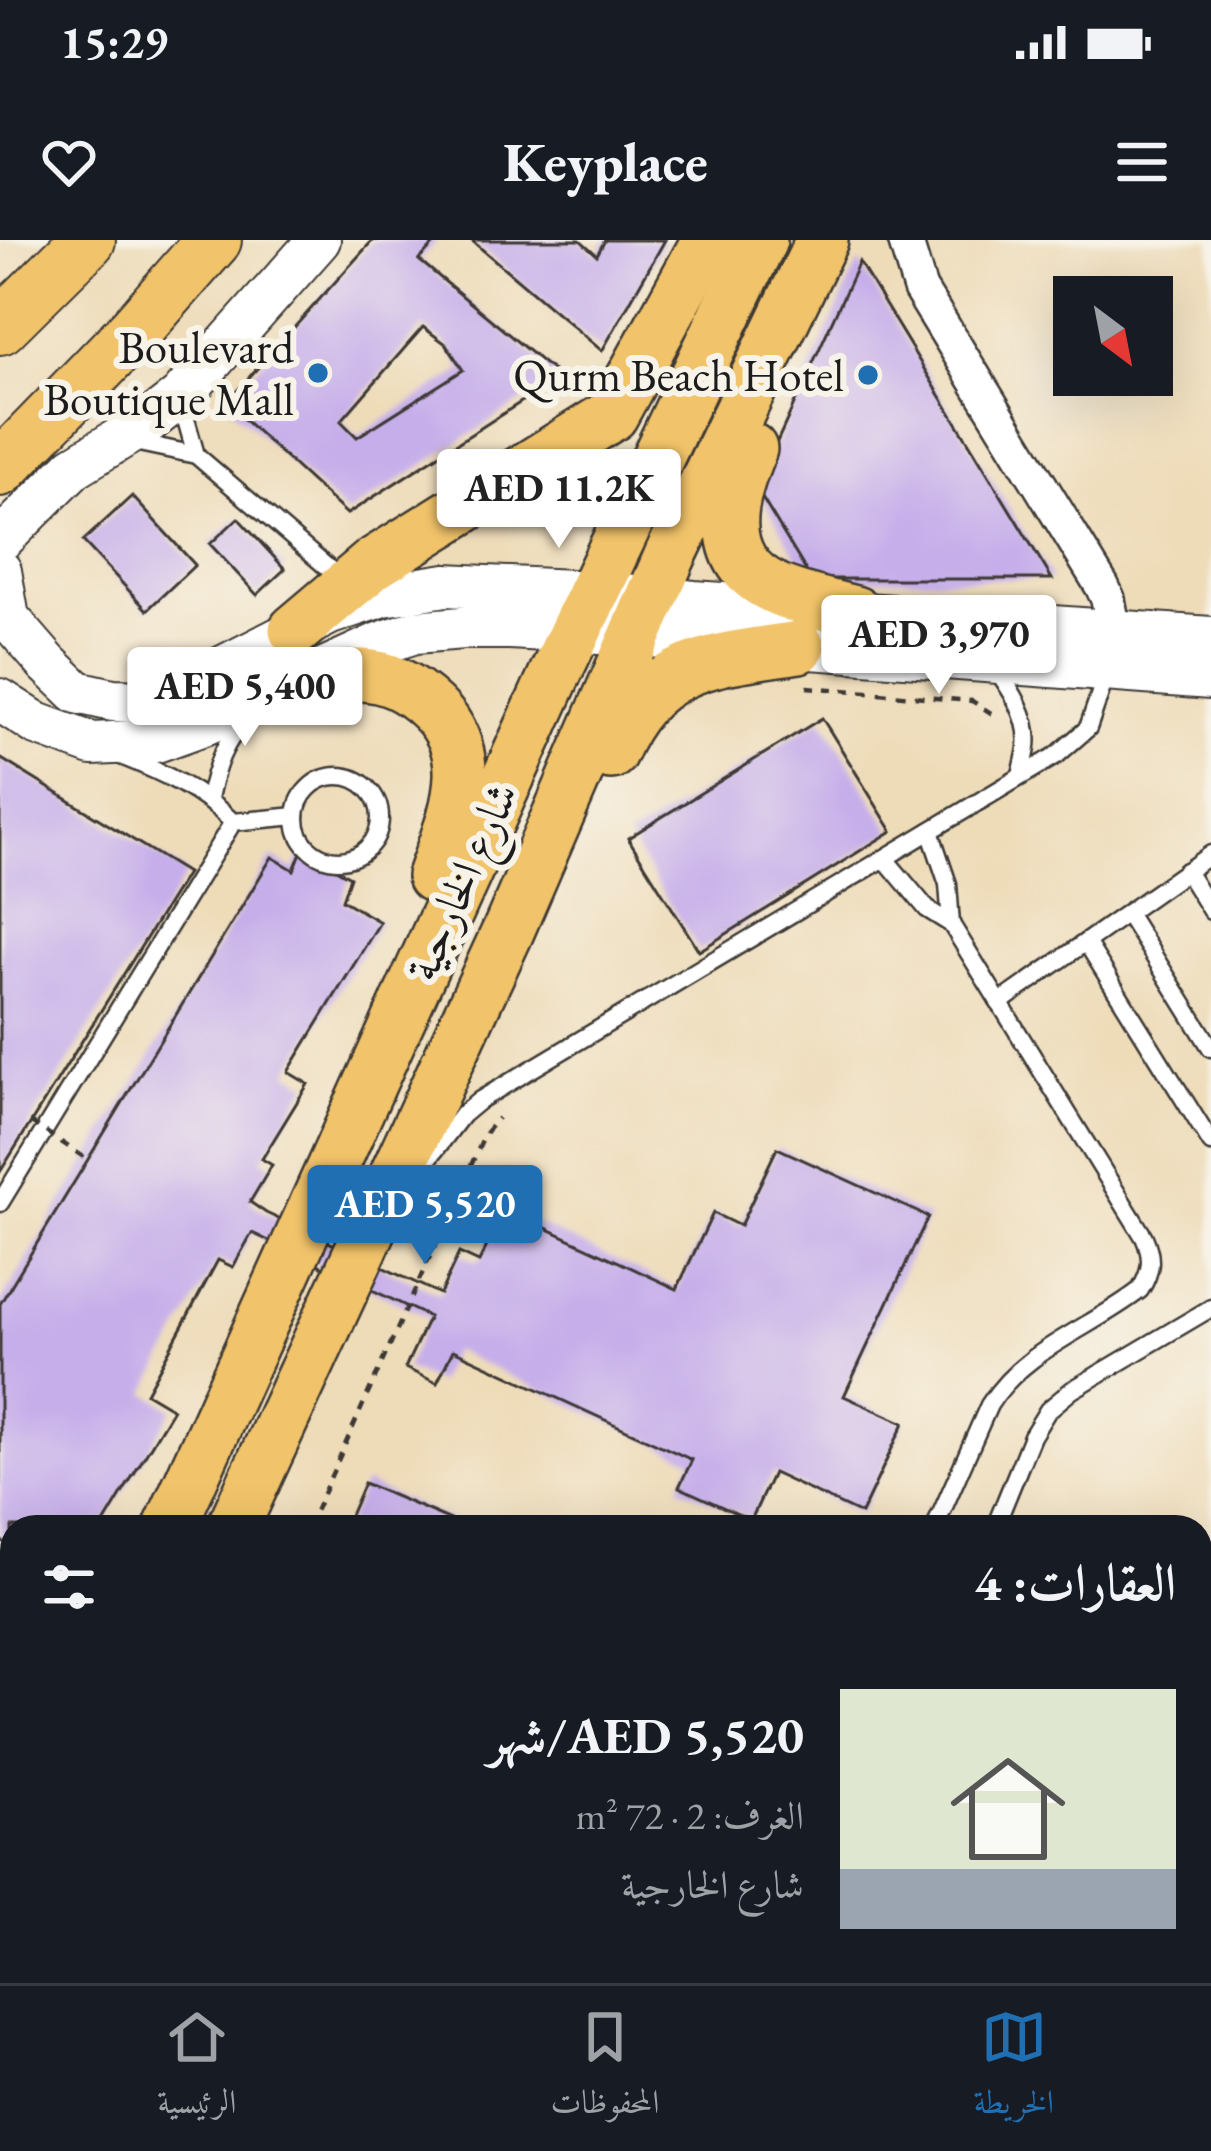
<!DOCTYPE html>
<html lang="ar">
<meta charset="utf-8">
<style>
body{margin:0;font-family:"EB Garamond",Amiri,serif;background:#20242c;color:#f1f3f6;direction:rtl;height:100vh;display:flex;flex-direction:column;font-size:45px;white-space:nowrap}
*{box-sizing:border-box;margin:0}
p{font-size:39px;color:#9ea1a6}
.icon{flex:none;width:66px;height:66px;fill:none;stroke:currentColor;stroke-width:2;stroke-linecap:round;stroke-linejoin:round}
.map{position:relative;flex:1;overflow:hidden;direction:ltr}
.details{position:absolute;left:0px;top:1275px;width:1212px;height:468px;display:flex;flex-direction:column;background:#171b24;border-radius:36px 36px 0 0;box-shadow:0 12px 48px #0002;direction:rtl}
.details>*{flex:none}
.needle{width:78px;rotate:148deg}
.buttons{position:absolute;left:1053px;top:36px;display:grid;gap:24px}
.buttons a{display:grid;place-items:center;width:120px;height:120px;border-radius:0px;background:#171b24;box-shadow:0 12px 48px #0002;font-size:60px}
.price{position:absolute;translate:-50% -102px;padding:0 27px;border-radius:12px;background:#fff;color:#222;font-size:39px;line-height:78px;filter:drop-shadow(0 3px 6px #0008)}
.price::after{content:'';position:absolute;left:50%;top:72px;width:36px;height:27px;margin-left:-18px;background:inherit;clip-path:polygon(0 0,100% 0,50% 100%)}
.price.selected{background:#1f6fb2;color:#fff}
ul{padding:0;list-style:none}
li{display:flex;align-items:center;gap:36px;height:300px;padding:0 36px}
li span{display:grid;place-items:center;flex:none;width:336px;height:240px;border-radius:0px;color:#555}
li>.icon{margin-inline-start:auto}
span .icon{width:144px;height:144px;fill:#fffc;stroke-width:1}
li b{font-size:51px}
h2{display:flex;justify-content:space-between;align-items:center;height:144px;padding:0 36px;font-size:51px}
.status{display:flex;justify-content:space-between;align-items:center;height:84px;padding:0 60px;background:#171b24;direction:ltr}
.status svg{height:33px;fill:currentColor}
header{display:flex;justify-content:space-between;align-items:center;height:156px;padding:0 36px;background:#171b24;font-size:54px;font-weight:800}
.tabs{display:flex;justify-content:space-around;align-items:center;height:168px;border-top:3px solid #363941;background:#171b24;font-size:33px;color:#9ea1a6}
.tabs a{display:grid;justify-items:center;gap:6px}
.tabs .selected{color:#1f6fb2}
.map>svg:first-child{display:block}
</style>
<div class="status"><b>15:29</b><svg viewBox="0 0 49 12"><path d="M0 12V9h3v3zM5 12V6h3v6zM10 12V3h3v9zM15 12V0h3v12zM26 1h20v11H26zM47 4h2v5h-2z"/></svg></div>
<header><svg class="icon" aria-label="menu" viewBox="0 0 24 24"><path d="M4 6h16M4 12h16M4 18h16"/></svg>Keyplace<svg class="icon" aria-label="heart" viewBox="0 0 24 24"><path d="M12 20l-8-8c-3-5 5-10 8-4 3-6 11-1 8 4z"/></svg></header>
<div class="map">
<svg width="1211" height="1743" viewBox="0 0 1211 1743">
<defs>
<pattern id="garden-furrows" width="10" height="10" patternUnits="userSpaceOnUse" patternTransform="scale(3)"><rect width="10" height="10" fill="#bad075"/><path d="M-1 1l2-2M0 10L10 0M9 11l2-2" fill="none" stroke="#9fb265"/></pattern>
</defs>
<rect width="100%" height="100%" fill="#f7f3e8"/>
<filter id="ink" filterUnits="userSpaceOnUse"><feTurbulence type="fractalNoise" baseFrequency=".00833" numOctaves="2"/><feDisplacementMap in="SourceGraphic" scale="24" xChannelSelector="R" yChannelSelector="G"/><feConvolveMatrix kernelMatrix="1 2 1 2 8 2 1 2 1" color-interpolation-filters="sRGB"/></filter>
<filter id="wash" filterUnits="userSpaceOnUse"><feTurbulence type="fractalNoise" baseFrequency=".004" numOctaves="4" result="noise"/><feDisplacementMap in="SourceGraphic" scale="48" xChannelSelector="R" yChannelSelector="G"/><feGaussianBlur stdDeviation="2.7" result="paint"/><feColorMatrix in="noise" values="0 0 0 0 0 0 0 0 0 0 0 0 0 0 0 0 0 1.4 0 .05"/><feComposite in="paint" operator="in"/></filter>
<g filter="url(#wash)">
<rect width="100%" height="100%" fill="#eedcb9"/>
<path fill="url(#garden-furrows)" stroke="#6b7648" stroke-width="3" d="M12 1416V1554L0 1574V1437Z"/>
<g id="blocks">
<g fill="#c6aeea" fill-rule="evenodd">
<path d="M373 0H438L419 20 560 137 347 274 226 163ZM423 87 446 104 463 130 357 197 341 181Z"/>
<path d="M471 0H580L597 15 605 0H665L602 111Z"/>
<path d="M859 22 1052 339H811L756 248Z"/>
<path d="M132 256 195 325 147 370 83 301Z"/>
<path d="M238 278 285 329 257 355 210 304Z"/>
<path d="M822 478 892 591 699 711 628 598Z"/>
<path d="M0 518 187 633 0 932Z"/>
<path d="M302 610 350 637 342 660 380 682 288 832 308 844 262 919 272 925 250 962 266 973 440 1054 459 1013 479 1022 505 969 677 1049 713 973 740 986 777 908 928 977 844 1156 904 1183 861 1274 773 1233 751 1280 679 1247 692 1220 453 1110 437 1143 405 1128 429 1077 252 993 233 1027 218 1020 146 1153 173 1169 102 1287H12V1307L0 1300V1064L272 617 294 630Z"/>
<path d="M364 1243 467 1287H345Z"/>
<path d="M1211 1332V1386L1200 1368V1338Z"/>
<path d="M0 1366 12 1373V1392L4 1406 12 1411V1416L0 1437Z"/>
<path d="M1200 1679 1211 1684V1743H1147L1152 1731H1200Z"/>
</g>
</g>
</g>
<g filter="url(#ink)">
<use href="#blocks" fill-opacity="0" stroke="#3c3934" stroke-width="3"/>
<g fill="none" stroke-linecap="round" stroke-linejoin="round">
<g stroke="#3c3934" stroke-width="21">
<g id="service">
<path d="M180 158 196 215"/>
<path d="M134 202 196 215 342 340"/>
<path d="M994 426C1010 448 1031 478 1027 507 1026 516 1023 526 1021 536"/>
<path d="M121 516C164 533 200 550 233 582L296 576"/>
<circle cx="338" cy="578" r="42"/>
<path d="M209 558C215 530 223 500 247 480"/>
<path d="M930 591 948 644 951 684"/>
<path d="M885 619 927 669 951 684 1144 997C1153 1017 1152 1031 1140 1050 1090 1089 1024 1109 989 1165L935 1287"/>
<path d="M1186 631 1211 671"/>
<path d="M1127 673 1211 808"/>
<path d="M1086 702 1211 903"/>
<path d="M999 763 1211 614"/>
<path d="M423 926 462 875 480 860 1057 515 1088 488 1108 430"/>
<path d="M0 963 233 582"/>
<path d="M995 1287 1032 1196 1048 1170 1072 1150 1211 1068"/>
<path d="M0 1322 12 1329"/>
<path d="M360 1731 367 1743"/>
<path d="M947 1731 973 1743"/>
<path d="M1082 1731 1089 1743"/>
<path d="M488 1743 489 1731"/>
<path d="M734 1743 740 1731"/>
<path d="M1000 1743 1007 1731"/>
</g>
</g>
<g stroke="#3c3934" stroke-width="38">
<path id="minor" d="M905 0 920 49 1102 346 1108 359 1114 391"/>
</g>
<g stroke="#3c3934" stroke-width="46">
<g id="tertiary">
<path d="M3 298 74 227 149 181 180 157 319 0"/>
<path d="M0 331 8 378 47 423 77 452 113 460 147 461 186 446 330 373 383 355 446 345 593 352 694 362 1211 398"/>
<path d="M0 460 37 484 92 504 156 501 209 482 379 404 415 392 463 388H510L636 395 1211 438"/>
</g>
</g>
<g stroke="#3c3934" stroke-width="56">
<g id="primary">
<path d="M751 209C730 257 713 319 774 348 799 360 829 365 855 372"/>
<path d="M295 390 373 324 612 175 708 0"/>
<path d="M283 450C342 433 383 421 432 468 451 486 461 510 460 536 459 570 444 604 433 636"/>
<path d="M611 513C650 422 712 420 799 407"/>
<path d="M170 1287 555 434 761 0"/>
<path d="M233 1287 509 689 670 316 822 0"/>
<path d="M0 1609 12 1590"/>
<path d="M0 1728 12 1708"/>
</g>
</g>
<g stroke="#3c3934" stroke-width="58">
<g id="trunk">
<path d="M0 87 88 0"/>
<path d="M0 229 135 90 214 0"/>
</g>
</g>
<g stroke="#3c3934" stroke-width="4.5" stroke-dasharray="9 9" stroke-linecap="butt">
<path d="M807 447 972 461 999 478"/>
<path d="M308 1287 486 892 498 878"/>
<path d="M312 1731 320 1743"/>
<path d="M72 1743 79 1731"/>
</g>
<use href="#service" stroke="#fff" stroke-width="16"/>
<use href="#minor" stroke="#fff" stroke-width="33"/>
<use href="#tertiary" stroke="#fff" stroke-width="42"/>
<use href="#primary" stroke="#f1c36a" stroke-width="51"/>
<use href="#trunk" stroke="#f1c36a" stroke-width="54"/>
<path stroke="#3c3934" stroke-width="4.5" stroke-dasharray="9 9" stroke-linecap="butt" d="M31 882 88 920"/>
</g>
</g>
<g fill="#1f6fb2" stroke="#f7f3e8" stroke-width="4.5">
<circle cx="318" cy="133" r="12"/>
<circle cx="868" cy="135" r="12"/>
</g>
<g text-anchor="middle" stroke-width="12" stroke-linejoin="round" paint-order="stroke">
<g font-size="45" fill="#1c1c1c" stroke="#f7f3e8" text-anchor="end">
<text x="294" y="123">Boulevard<tspan x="294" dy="52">Boutique Mall</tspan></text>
<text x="844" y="151">Qurm Beach Hotel</text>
</g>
<g font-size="45" fill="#1c1c1c" stroke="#f7f3e8">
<text transform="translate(461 641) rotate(-66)" y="16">شارع الخارجية</text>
</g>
</g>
</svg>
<div class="buttons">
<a><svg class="needle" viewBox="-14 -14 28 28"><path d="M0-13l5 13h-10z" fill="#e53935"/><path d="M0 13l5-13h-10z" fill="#9ea1a6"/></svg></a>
</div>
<b class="price" style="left:559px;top:311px">AED 11.2K</b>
<b class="price" style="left:939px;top:457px">AED 3,970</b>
<b class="price" style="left:245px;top:509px">AED 5,400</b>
<b class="price selected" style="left:425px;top:1027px">AED 5,520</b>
<section class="details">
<h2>العقارات: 4<svg class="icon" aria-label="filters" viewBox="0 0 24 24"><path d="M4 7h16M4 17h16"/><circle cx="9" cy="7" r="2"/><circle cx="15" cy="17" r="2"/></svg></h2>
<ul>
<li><span style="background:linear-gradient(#dfe7d0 75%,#9aa5b1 0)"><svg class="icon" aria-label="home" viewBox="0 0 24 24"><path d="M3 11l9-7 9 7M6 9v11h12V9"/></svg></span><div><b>AED 5,520/شهر</b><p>الغرف: 2 · 72 m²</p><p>شارع الخارجية</p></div></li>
</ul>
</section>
</div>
<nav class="tabs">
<a class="selected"><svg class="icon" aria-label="map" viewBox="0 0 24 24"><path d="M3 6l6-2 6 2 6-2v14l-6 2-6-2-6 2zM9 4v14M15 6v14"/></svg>الخريطة</a>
<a><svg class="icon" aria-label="saved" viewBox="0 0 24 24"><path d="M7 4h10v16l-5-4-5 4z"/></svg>المحفوظات</a>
<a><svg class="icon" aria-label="home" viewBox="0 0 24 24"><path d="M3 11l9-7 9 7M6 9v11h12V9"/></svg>الرئيسية</a>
</nav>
